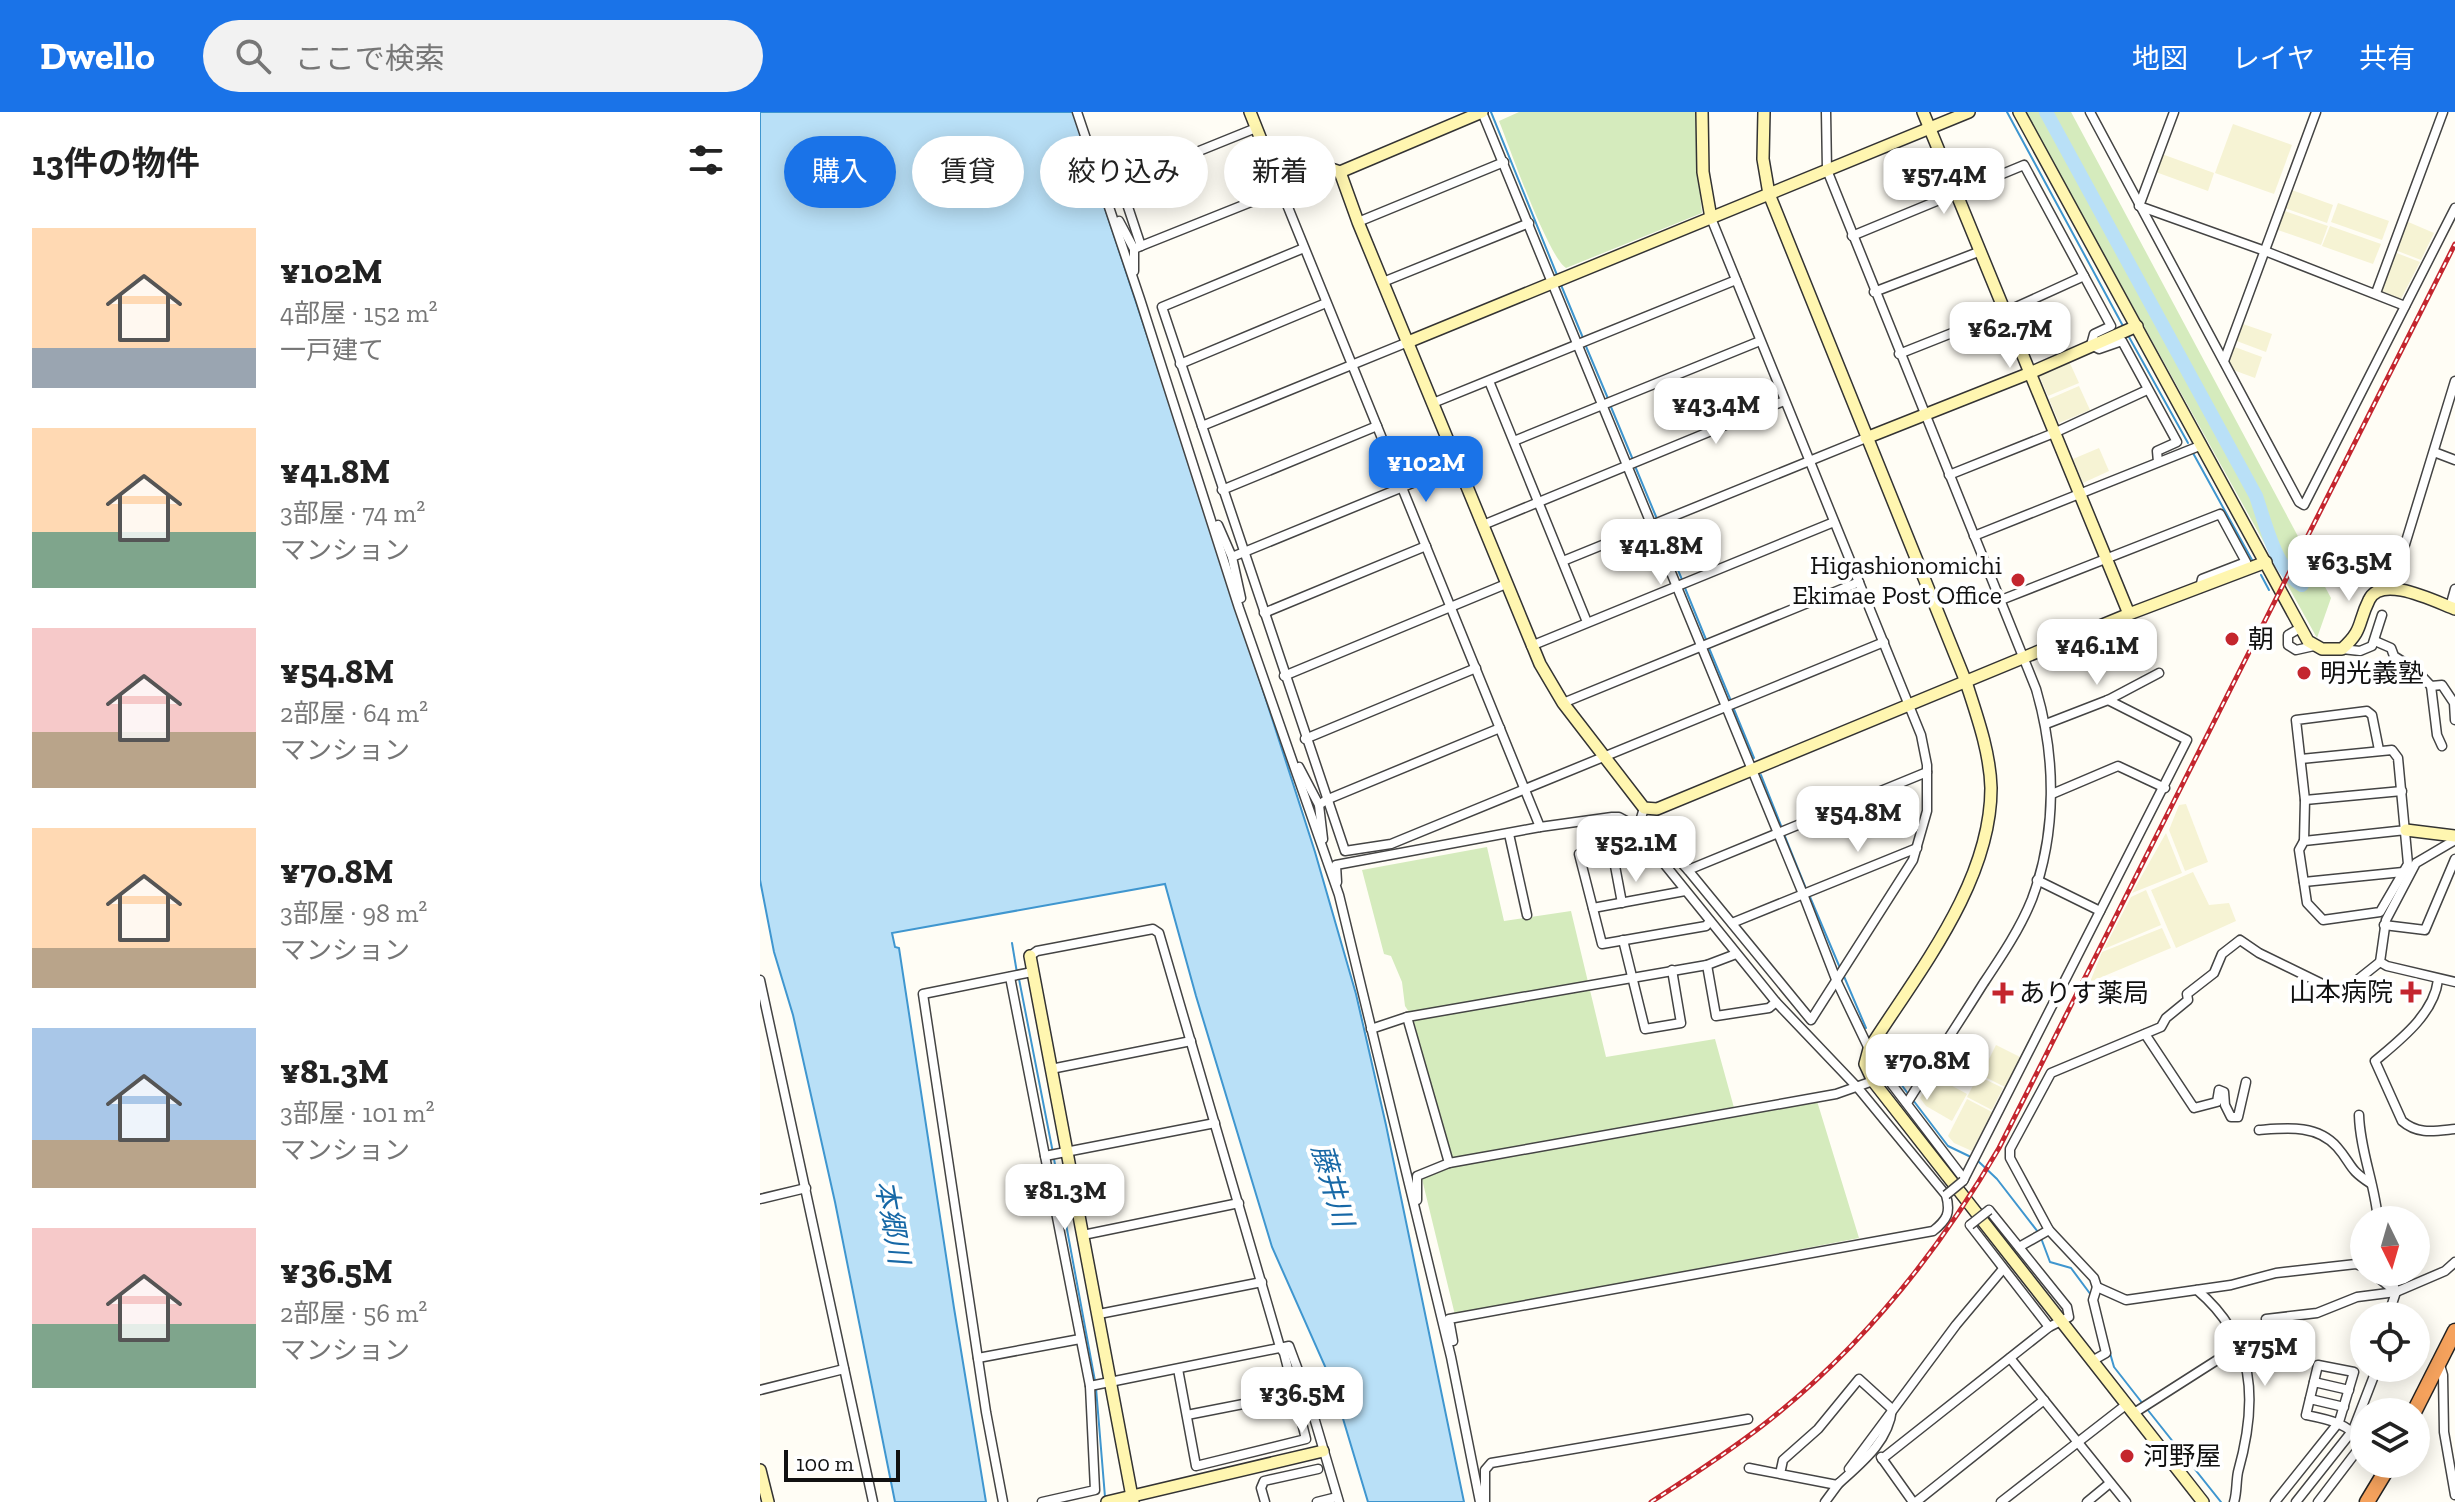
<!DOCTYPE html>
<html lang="ja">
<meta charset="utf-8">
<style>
body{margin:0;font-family:"Zilla Slab","Noto Sans JP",serif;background:#f2f2f2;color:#222;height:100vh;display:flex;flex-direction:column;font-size:30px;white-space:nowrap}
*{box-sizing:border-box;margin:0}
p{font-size:26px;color:#767676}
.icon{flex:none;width:44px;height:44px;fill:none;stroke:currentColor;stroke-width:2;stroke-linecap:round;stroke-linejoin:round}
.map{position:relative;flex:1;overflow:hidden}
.side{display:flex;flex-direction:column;background:#fff;width:760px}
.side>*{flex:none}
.guide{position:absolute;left:24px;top:24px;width:760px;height:72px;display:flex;gap:16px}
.needle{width:52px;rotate:175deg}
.buttons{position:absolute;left:1590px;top:1094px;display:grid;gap:16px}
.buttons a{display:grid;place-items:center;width:80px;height:80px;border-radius:50%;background:#fff;box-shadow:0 4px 20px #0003;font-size:40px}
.scale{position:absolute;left:24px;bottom:20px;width:116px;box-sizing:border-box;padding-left:8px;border:4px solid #111;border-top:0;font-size:22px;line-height:28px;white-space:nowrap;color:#111;-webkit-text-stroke:6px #fff;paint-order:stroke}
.price{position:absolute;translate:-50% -68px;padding:0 18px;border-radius:16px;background:#fff;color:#222;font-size:26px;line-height:52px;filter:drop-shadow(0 2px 4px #0008)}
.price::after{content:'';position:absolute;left:50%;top:48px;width:24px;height:18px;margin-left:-12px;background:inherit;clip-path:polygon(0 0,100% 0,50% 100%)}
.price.current{background:#1a73e8;color:#fff}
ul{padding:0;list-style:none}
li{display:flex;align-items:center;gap:24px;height:200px;padding:0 32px}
li span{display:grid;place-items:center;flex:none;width:224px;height:160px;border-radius:0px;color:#555}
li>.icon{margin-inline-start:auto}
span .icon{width:96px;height:96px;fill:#fffc;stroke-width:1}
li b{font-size:34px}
h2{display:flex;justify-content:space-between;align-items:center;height:96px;padding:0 32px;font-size:34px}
.chip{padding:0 28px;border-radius:36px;background:#fff;box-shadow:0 4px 20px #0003;font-size:28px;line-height:72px}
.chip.current{background:#1a73e8;color:#fff}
header{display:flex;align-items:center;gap:48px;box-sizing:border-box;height:112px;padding:0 40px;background:#1a73e8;color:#fff}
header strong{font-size:38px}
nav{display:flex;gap:44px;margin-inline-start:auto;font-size:28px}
.search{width:560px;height:72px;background:#f2f2f2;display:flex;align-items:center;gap:20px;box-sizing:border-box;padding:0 28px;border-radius:44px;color:#767676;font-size:30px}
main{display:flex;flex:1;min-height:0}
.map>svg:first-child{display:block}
</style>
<header>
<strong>Dwello</strong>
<div class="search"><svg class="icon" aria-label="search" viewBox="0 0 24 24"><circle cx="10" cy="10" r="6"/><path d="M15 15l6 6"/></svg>ここで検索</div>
<nav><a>地図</a><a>レイヤ</a><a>共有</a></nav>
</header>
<main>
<section class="side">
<h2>13件の物件<svg class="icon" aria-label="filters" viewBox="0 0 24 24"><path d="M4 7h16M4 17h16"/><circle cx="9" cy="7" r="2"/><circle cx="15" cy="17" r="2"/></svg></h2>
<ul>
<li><span style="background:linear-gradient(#ffd9b3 75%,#9aa5b1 0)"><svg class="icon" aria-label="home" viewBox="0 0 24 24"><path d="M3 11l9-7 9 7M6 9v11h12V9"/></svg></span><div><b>¥102M</b><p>4部屋 · 152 m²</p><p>一戸建て</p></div></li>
<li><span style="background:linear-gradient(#ffd9b3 65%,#7fa58c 0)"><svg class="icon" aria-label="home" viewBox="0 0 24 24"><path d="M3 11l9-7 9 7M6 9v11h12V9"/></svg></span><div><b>¥41.8M</b><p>3部屋 · 74 m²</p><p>マンション</p></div></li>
<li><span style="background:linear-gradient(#f6c9c9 65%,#b9a48a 0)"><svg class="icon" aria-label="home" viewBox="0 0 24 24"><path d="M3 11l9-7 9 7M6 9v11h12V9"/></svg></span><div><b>¥54.8M</b><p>2部屋 · 64 m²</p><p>マンション</p></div></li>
<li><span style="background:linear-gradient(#ffd9b3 75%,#b9a48a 0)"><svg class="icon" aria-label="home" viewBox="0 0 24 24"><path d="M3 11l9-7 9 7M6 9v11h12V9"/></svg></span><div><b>¥70.8M</b><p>3部屋 · 98 m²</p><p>マンション</p></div></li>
<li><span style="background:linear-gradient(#a9c7e8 70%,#b9a48a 0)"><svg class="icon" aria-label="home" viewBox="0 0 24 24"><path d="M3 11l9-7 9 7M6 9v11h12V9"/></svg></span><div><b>¥81.3M</b><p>3部屋 · 101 m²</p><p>マンション</p></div></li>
<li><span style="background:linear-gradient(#f6c9c9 60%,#7fa58c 0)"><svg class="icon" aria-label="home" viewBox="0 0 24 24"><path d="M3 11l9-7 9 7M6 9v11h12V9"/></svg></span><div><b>¥36.5M</b><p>2部屋 · 56 m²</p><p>マンション</p></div></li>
</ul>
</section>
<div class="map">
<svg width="1695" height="1390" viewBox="0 0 1695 1390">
<rect width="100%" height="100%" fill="#fffdf5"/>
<g fill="#f6f3d4">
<path d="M1473 12 1532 33 1514 82 1455 61Z"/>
<path d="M1399 41 1454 61 1448 79 1393 59Z"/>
<path d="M1529 77 1573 93 1567 111 1522 95Z"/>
<path d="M1578 91 1629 109 1622 128 1571 110Z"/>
<path d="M1522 98 1568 114 1561 133 1515 117Z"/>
<path d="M1646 109 1674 121 1661 148 1635 138Z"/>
<path d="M1570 114 1621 132 1613 152 1562 134Z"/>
<path d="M1634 140 1660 150 1641 187 1619 178Z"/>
<path d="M1480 211 1512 222 1506 240 1474 228Z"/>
<path d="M1472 234 1502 245 1495 266 1465 255Z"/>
<path d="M1308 247 1319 271 1288 284 1278 261Z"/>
<path d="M1319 274 1330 298 1299 311 1289 287Z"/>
<path d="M1339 336 1349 359 1323 371 1313 347Z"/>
<path d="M1426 692 1448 750 1425 759 1409 718 1419 693Z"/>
<path d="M1406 721 1422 761 1372 781Z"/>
<path d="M1433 760 1449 793 1469 791 1476 809 1416 836 1391 778Z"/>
<path d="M1386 778 1401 813 1344 837 1371 785Z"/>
<path d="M1402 816 1411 836 1330 870 1342 840Z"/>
<path d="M1236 933 1260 945 1245 975 1221 963Z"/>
<path d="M1174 964 1207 982 1192 1009 1166 994 1160 986Z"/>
<path d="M1218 964 1243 976 1232 998 1207 985Z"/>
<path d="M1207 987 1232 1000 1212 1039 1194 1031 1188 1024Z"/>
</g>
<g fill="#d5ebbd">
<path d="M759 0H937L936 42 942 101 806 156C787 143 750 36 739 9Z"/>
<path d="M1265 0H1311L1571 486 1557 526Z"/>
<path d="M727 735 744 809 811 799 846 945 955 927 976 1003 1057 989 1099 1126 695 1203 662 1067 690 1052 653 906 645 894 642 870 631 844 624 842 602 758Z"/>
</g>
<path fill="#b9e0f7" stroke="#3f96cf" stroke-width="2" d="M0 0H313L448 407 555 740 596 882 626 1013 704 1390H608L572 1270 512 1135 436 884 405 772 132 821 135 835 139 836 194 1196 226 1390H135L75 1090 33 903 14 840 0 768Z"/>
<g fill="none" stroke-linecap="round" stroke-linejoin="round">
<g stroke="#3f96cf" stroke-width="2">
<path d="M731 0 797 163"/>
<path d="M1247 0 1363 214"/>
<path d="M801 173 823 226"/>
<path d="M1369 225 1428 331"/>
<path d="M825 232 849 289"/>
<path d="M851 295 873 348"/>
<path d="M1433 341 1492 448"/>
<path d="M875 354 897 407"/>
<path d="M899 413 923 470"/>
<path d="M1501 463 1509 478"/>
<path d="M925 476 947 530"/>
<path d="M949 536 971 589"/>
<path d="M973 595 994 646"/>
<path d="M1001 663 1022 716"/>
<path d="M1024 722 1047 779"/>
<path d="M1050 785 1080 856"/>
<path d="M252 831 257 861"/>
<path d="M1083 862 1106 916"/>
<path d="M259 867 293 1041"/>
<path d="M1127 953 1149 983"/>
<path d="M1153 988 1188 1034 1213 1046"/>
<path d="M294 1047 335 1269"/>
<path d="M1218 1049 1237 1067 1278 1120"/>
<path d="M1281 1126 1290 1150 1311 1156 1331 1183"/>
<path d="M1350 1241 1354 1255 1383 1292"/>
<path d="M336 1276 345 1385"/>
<path d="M1387 1297 1461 1390"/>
</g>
<path stroke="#b9e0f7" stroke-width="14" d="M1286 0 1496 384C1505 410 1516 459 1542 473"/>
<g stroke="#444" stroke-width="11">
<g id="street">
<path d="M317 0 380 187 479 496 579 783 691 1245 720 1390"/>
<path d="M722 0 1043 782 1077 870 1109 937"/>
<path d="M1066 0 1067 58 1276 577C1296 645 1297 720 1272 787 1260 817 1241 845 1223 872 1198 912 1172 951 1147 991"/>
<path d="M1330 0 1539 390 1544 393 1695 96"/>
<path d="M1414 0 1379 94 1505 139 1645 194"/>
<path d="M496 16 360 71 381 134 521 78 780 715"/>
<path d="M359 109 374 137"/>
<path d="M598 110 744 50"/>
<path d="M1092 124 1264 53 1351 214 1334 222 1331 233 1339 237 1362 229 1417 330 1397 339 1398 350"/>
<path d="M544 136 402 195 585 739 631 732 1124 530"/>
<path d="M374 159V137L381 134"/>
<path d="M623 170 769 111"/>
<path d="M1114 180 1221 139"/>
<path d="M1616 181 1683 0"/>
<path d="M1139 242 1245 200 1324 164"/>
<path d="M1464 249 1556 0"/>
<path d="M420 252 566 191"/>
<path d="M729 269 827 510"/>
<path d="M673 291 976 168"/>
<path d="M442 314 648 230"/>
<path d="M754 329 1000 229"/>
<path d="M1674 340 1695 348"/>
<path d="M1189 363 1294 321 1387 278"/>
<path d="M462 378 617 314"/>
<path d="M458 413 472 445"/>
<path d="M723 413 1024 289"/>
<path d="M1214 424 1442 333"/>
<path d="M803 449 1106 326"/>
<path d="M1632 475 1695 269"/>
<path d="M481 486 472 445 699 352"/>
<path d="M1241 488 1460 402 1486 450 1442 467 1440 476"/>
<path d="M1690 495 1695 477"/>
<path d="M504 501 666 434"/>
<path d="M1540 516 1528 523V533L1536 538 1554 534"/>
<path d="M1615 529 1631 536 1634 544 1656 558 1671 574 1682 573 1694 591 1695 608"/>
<path d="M771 534 1074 410"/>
<path d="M1582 537 1600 539 1612 534 1622 503"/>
<path d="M524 564 746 472"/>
<path d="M1671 574 1677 623 1682 634"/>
<path d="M803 591 1099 470"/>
<path d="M1286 612 1348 588 1399 561"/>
<path d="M545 627 716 556"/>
<path d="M1541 647 1632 638 1638 646 1648 752 1620 800 1563 808 1547 791 1539 738 1544 729 1646 718"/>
<path d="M539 655 559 693"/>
<path d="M1292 682 1358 654 1405 676"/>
<path d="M1545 688 1642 679"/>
<path d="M884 696 881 706 928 758 1051 908 1153 748 1167 699V653L1161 623 951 106"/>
<path d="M749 722 767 803"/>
<path d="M563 727 559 693 566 688 740 616"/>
<path d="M1695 728 1656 751 1626 808 1620 850 1627 854 1695 870"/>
<path d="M1544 729 1545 688 1536 608 1607 599 1612 603 1619 638"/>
<path d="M928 758 1167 660"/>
<path d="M1277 768 1340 799"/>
<path d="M577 770 576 753 780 715 852 705H859L872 712 1016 890 1098 976 1186 1083C1191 1101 1187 1108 1173 1119L689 1207 693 1229"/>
<path d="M1544 770 1643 760"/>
<path d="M862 791 852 738 819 742 842 832 946 814 950 809"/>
<path d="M833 796 925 779"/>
<path d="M972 811 1157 736"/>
<path d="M1624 813 1665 818 1695 747"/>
<path d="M863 828 885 917 921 911 912 858"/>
<path d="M270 844 277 839 393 817 399 821 520 1235 524 1241 546 1327 436 1354 418 1257"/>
<path d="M947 853 956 904 1009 896 1016 890"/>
<path d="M250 865 330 1274 335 1378 282 1390"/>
<path d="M0 868 113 1390"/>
<path d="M1678 868C1674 902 1640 928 1615 949L1642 1009C1658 1023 1675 1019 1695 1017"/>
<path d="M647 905 689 1051"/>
<path d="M611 917 647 905 947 853 976 842"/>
<path d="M1118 922 1123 937 1124 962 1204 1067"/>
<path d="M1385 922 1434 996 1457 990 1459 978 1464 980 1465 993 1471 1005H1478L1486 970"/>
<path d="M291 957 431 929"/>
<path d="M1599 1003C1600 1039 1615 1072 1618 1108"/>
<path d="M1499 1018C1526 1016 1557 1012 1577 1035 1592 1052 1588 1057 1610 1071"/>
<path d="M285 1044 455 1011"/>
<path d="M1203 1069 1427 628 1348 588"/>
<path d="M0 1087 46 1076"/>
<path d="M657 1088V1064L689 1051 1076 982 1113 969"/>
<path d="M1210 1113 1289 1215"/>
<path d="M323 1123 479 1091"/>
<path d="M1259 1135 1289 1118"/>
<path d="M1611 1160 1636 1180 1685 1159 1695 1150"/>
<path d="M1337 1175 1366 1188 1471 1173 1516 1161 1596 1152 1604 1155"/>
<path d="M1437 1178C1496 1228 1498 1289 1478 1360 1476 1370 1477 1381 1474 1390"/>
<path d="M339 1202 502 1170"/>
<path d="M1628 1204 1636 1180 1629 1160"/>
<path d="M218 1246 320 1227"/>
<path d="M1250 1246 1366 1390"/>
<path d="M1332 1249 1346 1241 1333 1188 1337 1175 1334 1166 1289 1118 1250 1046V1037L1291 961 1401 915 1406 906 1428 888 1427 882 1454 861 1462 842 1480 828 1499 841 1581 881 1620 850"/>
<path d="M1680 1253 1683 1263 1684 1320 1695 1383"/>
<path d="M1554 1270 1589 1278"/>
<path d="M330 1274 529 1234 548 1285 579 1390"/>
<path d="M0 1278 84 1257"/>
<path d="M1550 1287 1584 1295"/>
<path d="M1374 1301 1479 1234 1513 1221 1506 1207 1557 1201 1597 1185 1636 1180"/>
<path d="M427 1303 534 1282"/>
<path d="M1121 1345 1153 1390"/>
<path d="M1122 1347 1289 1215 1309 1205 1307 1195 1229 1098"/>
<path d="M989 1356 1077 1373C1100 1352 1129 1330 1132 1297L1099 1267 1058 1317 1023 1348 1020 1362"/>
<path d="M1089 1357 1196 1213 1243 1157"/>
<path d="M243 1390 226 1300 163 882 272 860"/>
<path d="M505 1390 501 1376 504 1369 558 1357"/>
<path d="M557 1390 577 1385"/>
<path d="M725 1390V1358L731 1351 988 1307"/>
<path d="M1065 1390 1079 1371"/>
<path d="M1156 1390 1284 1288"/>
<path d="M1241 1390 1367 1292"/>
<path d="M1327 1390 1350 1371"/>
<path d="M1515 1390 1579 1310 1594 1260 1558 1253 1546 1303C1571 1308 1587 1311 1603 1331L1558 1390"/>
<path d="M1536 1390 1593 1318 1617 1256"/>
</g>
</g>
<g stroke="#333" stroke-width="14">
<g id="secondary">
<path d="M490 0 521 78 571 57 580 60 722 0"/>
<path d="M942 0 943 60 951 106"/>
<path d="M1004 0 1003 47 1009 82 1206 570C1217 604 1230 640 1231 676 1231 771 1158 860 1109 937L1105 952 1113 969 1443 1390"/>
<path d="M1163 0 1369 502"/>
<path d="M1259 0 1548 529 1562 537H1582C1604 517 1597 512 1609 488 1621 462 1674 489 1695 497"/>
<path d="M580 60 598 110 780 552 803 591 884 696 897 697 1369 502 1506 450"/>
<path d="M648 230 1209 0"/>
<path d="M1106 326 1270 261 1377 214"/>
<path d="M1646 718 1695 724"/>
<path d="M270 844 373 1390"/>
<path d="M0 1358 8 1390"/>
<path d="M347 1390 563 1339"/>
</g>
</g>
<g stroke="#222" stroke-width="17">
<g id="highway">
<path d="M1654 1300 1695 1219"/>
<path d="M1607 1390 1630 1352"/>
</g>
</g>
<use href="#street" stroke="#fff" stroke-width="8"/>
<use href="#secondary" stroke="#fff6b0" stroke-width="11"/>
<use href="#highway" stroke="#f5a25d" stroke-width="14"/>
<g stroke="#c4262e" stroke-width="5">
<path id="rail" d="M891 1390C930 1365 970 1339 1007 1310 1101 1236 1179 1139 1239 1036L1695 132"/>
</g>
<use href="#rail" stroke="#fff" stroke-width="2" stroke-dasharray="6" stroke-linecap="butt"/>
<g stroke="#444" stroke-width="11" stroke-linecap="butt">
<g id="street-bridge">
<path d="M1186 1083 1203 1069"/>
<path d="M1210 1113 1229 1098"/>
</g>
</g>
<use href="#street-bridge" stroke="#fff" stroke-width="8"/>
</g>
<g fill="#c4262e" stroke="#fff" stroke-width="3">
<circle cx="1258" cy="468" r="8"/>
<circle cx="1472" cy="527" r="8"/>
<circle cx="1544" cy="561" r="8"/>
<path d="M1647 868h8v8h8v8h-8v8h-8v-8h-8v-8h8z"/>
<path d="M1239 869h8v8h8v8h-8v8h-8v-8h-8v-8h8z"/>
<circle cx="1367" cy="1344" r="8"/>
</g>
<g text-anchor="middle" stroke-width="8" stroke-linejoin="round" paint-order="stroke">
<g font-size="26" fill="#111" stroke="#fff" text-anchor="start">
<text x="1242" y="462" text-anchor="end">Higashionomichi<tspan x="1242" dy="30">Ekimae Post Office</tspan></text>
<text x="1488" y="536">朝</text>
<text x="1560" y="570">明光義塾</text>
<text x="1633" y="889" text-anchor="end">山本病院</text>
<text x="1259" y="890">ありす薬局</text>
<text x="1383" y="1353">河野屋</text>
</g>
<g font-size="28" font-style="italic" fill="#1768a6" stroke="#fff">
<text transform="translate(573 1073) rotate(74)" y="10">藤井川</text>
<text transform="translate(133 1110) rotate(80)" y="10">本郷川</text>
</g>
</g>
</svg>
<div class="buttons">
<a><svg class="needle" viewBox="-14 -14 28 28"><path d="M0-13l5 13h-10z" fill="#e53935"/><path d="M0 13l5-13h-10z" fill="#767676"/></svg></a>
<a><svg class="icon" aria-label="locate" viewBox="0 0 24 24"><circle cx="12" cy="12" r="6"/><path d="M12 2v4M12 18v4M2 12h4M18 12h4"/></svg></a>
<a><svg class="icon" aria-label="layers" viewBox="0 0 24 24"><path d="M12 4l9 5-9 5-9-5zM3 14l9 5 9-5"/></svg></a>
</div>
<div class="scale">100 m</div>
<b class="price" style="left:1184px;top:104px">¥57.4M</b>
<b class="price" style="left:1250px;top:258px">¥62.7M</b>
<b class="price" style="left:956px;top:334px">¥43.4M</b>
<b class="price current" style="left:666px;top:392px">¥102M</b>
<b class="price" style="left:901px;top:475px">¥41.8M</b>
<b class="price" style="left:1589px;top:491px">¥63.5M</b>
<b class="price" style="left:1337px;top:575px">¥46.1M</b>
<b class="price" style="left:1098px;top:742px">¥54.8M</b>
<b class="price" style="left:876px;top:772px">¥52.1M</b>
<b class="price" style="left:1167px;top:990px">¥70.8M</b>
<b class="price" style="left:305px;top:1120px">¥81.3M</b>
<b class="price" style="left:1505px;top:1276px">¥75M</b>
<b class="price" style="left:542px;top:1323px">¥36.5M</b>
<div class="guide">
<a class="chip current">購入</a>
<a class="chip">賃貸</a>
<a class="chip">絞り込み</a>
<a class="chip">新着</a>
</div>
</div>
</main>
